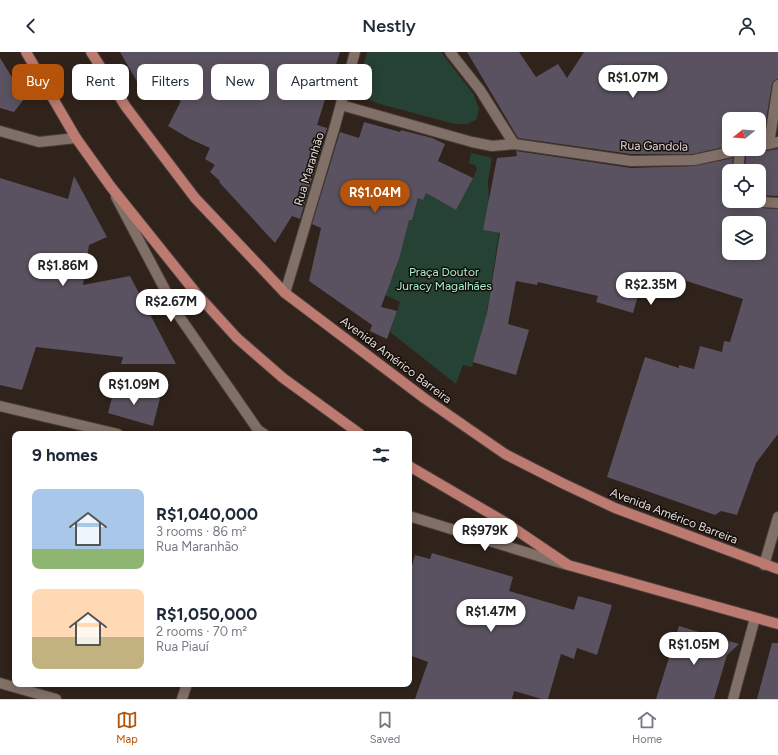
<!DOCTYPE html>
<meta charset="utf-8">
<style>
body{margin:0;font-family:Figtree,sans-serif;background:#f6f6f7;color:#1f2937;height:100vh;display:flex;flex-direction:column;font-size:15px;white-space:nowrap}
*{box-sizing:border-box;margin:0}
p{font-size:13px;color:#747a83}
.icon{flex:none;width:22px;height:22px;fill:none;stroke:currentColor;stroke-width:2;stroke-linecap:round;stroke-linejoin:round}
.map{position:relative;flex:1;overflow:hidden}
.drawer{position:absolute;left:12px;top:379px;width:400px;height:256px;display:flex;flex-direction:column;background:#fff;border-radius:8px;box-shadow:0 2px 10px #0003}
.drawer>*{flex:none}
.banner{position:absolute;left:12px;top:12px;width:400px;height:36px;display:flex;gap:8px}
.needle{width:26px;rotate:253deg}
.controls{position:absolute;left:722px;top:60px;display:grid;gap:8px}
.controls a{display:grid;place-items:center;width:44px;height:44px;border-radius:8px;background:#fff;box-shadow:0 2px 10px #0003;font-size:20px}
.price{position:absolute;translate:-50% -34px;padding:0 9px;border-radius:14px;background:#fff;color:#222;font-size:13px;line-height:26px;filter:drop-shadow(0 1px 2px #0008)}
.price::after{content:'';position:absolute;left:50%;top:24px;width:12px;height:9px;margin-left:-6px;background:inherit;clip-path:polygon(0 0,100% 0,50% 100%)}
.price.current{background:#b45309;color:#fff}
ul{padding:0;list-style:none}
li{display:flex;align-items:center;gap:12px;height:100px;padding:0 20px}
li span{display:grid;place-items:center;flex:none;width:112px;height:80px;border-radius:8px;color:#555}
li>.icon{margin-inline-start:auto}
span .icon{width:48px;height:48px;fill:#fffc;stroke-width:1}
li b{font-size:17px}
h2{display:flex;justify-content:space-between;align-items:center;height:48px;padding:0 20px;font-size:17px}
.pill{padding:0 14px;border-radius:8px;background:#fff;box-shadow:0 2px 10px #0003;font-size:14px;line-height:36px}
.pill.current{background:#b45309;color:#fff}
header{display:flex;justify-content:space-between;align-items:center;height:52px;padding:0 20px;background:#fff;font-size:18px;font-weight:600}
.tabs{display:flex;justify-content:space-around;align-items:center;height:56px;border-top:1px solid #e0e1e3;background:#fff;font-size:11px;color:#747a83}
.tabs a{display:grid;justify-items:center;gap:2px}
.tabs .current{color:#b45309}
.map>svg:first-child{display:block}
</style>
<header><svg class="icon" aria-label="back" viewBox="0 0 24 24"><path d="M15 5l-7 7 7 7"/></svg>Nestly<svg class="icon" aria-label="person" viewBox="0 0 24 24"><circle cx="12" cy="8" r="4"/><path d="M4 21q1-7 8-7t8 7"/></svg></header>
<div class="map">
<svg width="778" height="647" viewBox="0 0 778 647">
<rect width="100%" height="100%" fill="#30231b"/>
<g fill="#264234">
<path d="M367 0H441L474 43 479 57 476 68 467 72H455L376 51C351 40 362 21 367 0Z"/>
<path d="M471 101 492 106 488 129 489 152 483 178 499 181 486 265 472 315 463 313 456 332 390 280 400 250 381 241 393 224 398 211 392 208 409 168H412L418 146 423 148 426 141 456 158 477 118 475 113 469 111Z"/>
</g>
<g fill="#5a5260" fill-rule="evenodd">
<path d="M120 0H340L317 73 327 76 300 167 292 164 275 191 219 130 220 129 210 120 215 113 205 107 210 96 190 87 168 74 181 49 139 33Z"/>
<path d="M467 0H519L536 25 558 12 567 26 584 0H778V27L773 29 772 32 763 86 759 87V67H729V94L693 102H631L518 86Z"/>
<path d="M0 6 25 46 14 60 0 56Z"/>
<path d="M364 70 400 80 401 78 432 86 445 92 438 109 473 126 456 158 426 141 423 148 418 146 412 168H409L399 207 381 255 397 259 387 287 370 279 372 273 309 229 321 176 312 172 340 80 359 86Z"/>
<path d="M751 97 760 100 778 97V144L759 143V119H745L746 103 750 102Z"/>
<path d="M516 99 631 116 694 114 733 106 732 119H729V149H742L744 154 748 155 778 157V382L756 411 737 463 721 459 715 463 607 425 645 305 679 316V313L694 317 700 294 722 300 724 289 730 290 743 247 677 226V229L645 220 633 261 596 250 598 244 538 230 537 233 516 229 508 272 529 278 516 323 473 310 487 261 500 181 483 178 497 106 517 104ZM729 171H759V201H729Z"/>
<path d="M74 124 107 185 89 193 83 233 130 224 176 312H121L123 305 36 295 22 338 0 333V126L68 147Z"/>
<path d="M115 334 160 346 153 374 108 361Z"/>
<path d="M432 501 513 525 509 539 574 558 578 544 612 553 597 603 577 596 574 607 561 602 548 647H542L514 639 512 647H415L428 610 409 603V524L415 503 430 507Z"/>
<path d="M679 574 739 592 727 603 714 647H656Z"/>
<path d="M772 591H778V647H757Z"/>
</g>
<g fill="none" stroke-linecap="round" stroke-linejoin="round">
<g stroke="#493d38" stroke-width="12">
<g id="minor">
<path d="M450 0 480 38 514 92"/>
<path d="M341 53 472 90 492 94 514 92 631 109 694 108 745 97"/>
<path d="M0 79 39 90 76 86"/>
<path d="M769 92 778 33"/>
<path d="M759 94 778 90"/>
<path d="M738 119 740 98"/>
<path d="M116 145 179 264 258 378 264 382"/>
<path d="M748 149 778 151"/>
<path d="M285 241 335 74 355 0"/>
<path d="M0 354 118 382"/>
<path d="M409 464 564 512"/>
<path d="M764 513 778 465"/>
<path d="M0 631 56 647"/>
<path d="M182 647 187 632"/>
<path d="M733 647 755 566"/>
</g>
</g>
<g stroke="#493d38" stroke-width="12">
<g id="major">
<path d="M26 0 76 86 111 135 196 241 237 286 283 326 360 382"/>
<path d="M91 0 126 55 195 146 285 241 424 346 505 402 562 431 615 456 778 517"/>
<path d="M409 414 503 469 568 513 778 572"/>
</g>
</g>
<use href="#minor" stroke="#817067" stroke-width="10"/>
<use href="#major" stroke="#bc7a70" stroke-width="10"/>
</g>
<g text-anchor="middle" stroke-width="3" stroke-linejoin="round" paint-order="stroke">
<g font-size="12" fill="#e3dad5" stroke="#140e0a">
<text transform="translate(654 94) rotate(1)" y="4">Rua Gandola</text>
<text transform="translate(309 117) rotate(-73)" y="4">Rua Maranhão</text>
<text transform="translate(396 308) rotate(37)" y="4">Avenida Américo Barreira</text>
<text transform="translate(674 464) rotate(21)" y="4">Avenida Américo Barreira</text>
</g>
<g font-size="12" fill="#a6f1ca" stroke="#140e0a">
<text x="444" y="224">Praça Doutor<tspan x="444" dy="14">Juracy Magalhães</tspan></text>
</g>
</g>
</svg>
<div class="controls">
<a><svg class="needle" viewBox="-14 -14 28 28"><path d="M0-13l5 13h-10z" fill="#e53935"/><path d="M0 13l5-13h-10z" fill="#747a83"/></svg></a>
<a><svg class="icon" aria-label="locate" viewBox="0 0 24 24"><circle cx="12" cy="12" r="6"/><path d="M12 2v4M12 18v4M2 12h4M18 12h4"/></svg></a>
<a><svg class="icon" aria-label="layers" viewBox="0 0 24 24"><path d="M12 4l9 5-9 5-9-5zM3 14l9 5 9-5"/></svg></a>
</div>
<b class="price" style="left:633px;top:47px">R$1.07M</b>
<b class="price current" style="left:375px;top:162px">R$1.04M</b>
<b class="price" style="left:63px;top:235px">R$1.86M</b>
<b class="price" style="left:651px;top:254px">R$2.35M</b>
<b class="price" style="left:171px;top:271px">R$2.67M</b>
<b class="price" style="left:134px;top:354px">R$1.09M</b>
<b class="price" style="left:485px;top:500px">R$979K</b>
<b class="price" style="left:491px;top:581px">R$1.47M</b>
<b class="price" style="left:694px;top:614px">R$1.05M</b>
<div class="banner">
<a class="pill current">Buy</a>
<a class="pill">Rent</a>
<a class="pill">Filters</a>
<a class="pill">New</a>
<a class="pill">Apartment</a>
</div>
<section class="drawer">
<h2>9 homes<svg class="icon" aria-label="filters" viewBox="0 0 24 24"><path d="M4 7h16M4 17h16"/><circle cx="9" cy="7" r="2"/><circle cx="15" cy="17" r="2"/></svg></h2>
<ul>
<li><span style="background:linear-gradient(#a9c7e8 75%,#8fb573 0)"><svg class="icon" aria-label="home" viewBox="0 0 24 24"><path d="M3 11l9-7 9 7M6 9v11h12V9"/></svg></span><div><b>R$1,040,000</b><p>3 rooms · 86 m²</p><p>Rua Maranhão</p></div></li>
<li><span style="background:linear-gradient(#ffd9b3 60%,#c2b280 0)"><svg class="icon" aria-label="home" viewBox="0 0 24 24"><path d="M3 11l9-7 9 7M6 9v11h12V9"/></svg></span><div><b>R$1,050,000</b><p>2 rooms · 70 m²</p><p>Rua Piauí</p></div></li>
</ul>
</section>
</div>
<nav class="tabs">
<a class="current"><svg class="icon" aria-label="map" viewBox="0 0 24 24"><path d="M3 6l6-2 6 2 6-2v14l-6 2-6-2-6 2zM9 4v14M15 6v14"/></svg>Map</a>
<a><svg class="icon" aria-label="saved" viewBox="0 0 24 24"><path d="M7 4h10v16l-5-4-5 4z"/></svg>Saved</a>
<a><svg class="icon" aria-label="home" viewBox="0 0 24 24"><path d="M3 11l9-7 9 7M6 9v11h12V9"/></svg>Home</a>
</nav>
